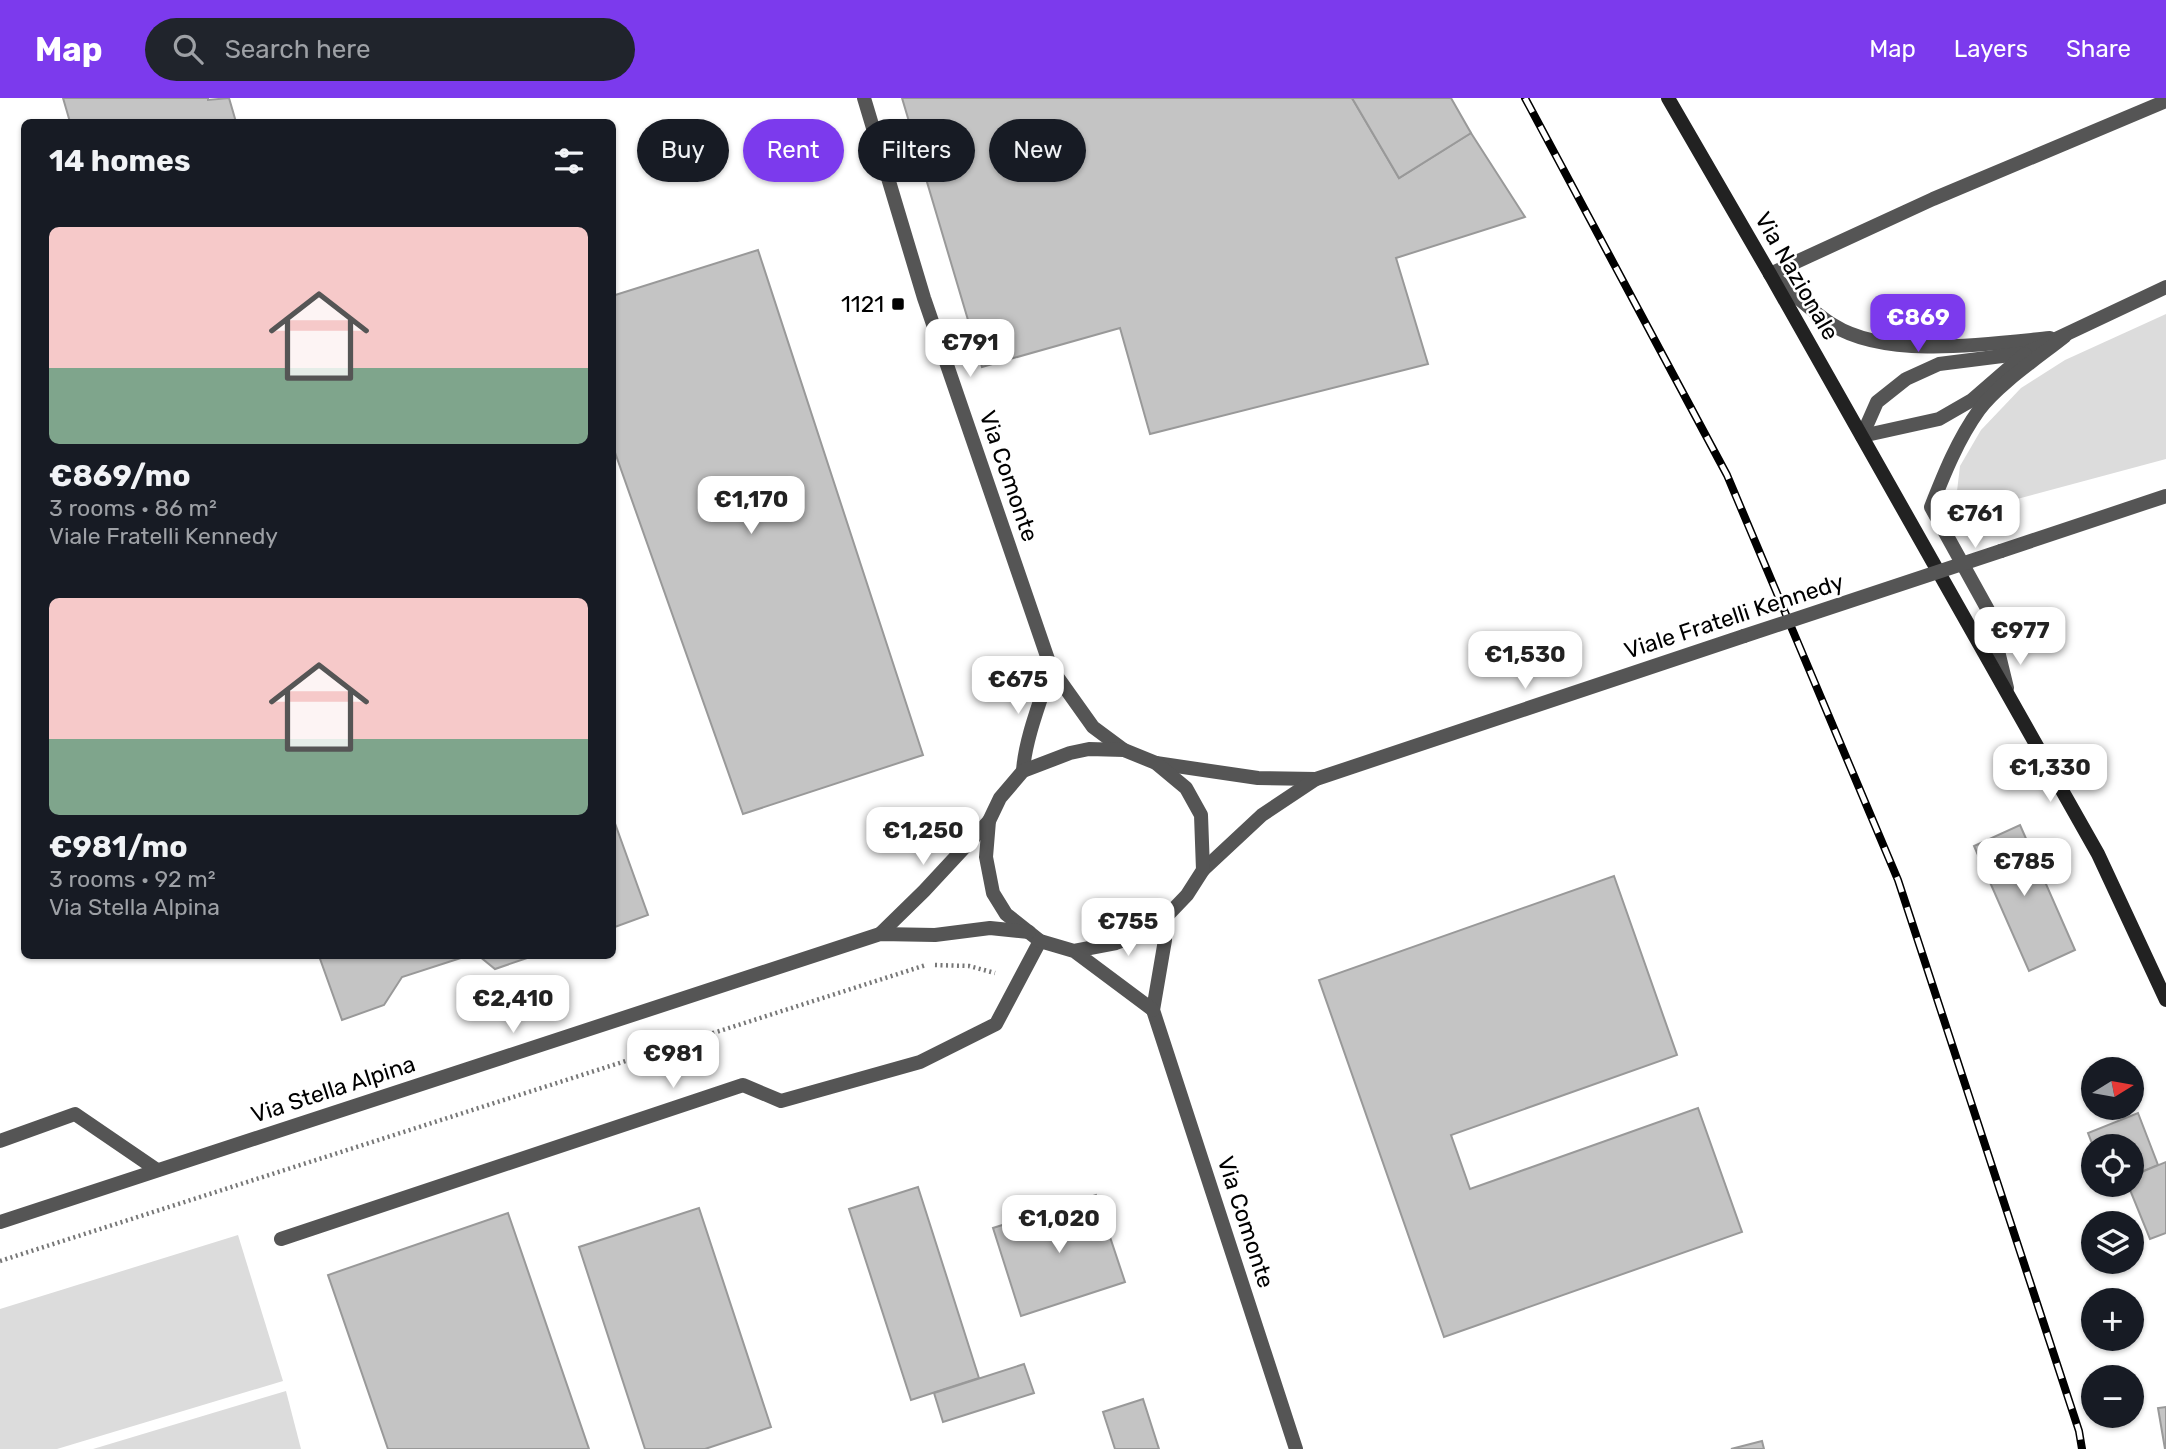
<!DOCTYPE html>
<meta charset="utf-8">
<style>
body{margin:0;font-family:Rubik,sans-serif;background:#20242c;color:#f1f3f6;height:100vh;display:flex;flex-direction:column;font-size:26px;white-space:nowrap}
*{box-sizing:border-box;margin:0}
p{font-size:23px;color:#9ea1a6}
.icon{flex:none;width:38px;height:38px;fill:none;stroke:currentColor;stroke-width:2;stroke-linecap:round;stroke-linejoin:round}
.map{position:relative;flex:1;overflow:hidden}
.panel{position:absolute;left:21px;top:21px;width:595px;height:840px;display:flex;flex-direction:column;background:#171b24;border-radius:10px;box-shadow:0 2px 5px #0004}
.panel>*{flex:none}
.guide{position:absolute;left:637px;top:21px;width:665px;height:63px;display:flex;gap:14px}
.needle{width:46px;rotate:79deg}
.buttons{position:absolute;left:2081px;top:959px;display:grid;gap:14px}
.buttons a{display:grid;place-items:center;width:63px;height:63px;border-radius:50%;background:#171b24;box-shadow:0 2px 5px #0004;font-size:35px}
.price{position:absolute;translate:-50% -60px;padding:0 16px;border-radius:14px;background:#fff;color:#222;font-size:23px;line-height:46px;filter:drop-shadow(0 2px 4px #0008)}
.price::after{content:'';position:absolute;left:50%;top:42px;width:21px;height:16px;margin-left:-10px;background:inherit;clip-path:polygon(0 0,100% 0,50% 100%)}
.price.active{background:#7c3aed;color:#fff}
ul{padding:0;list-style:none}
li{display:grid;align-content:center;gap:14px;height:371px;padding:0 28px}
li span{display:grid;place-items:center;height:217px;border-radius:10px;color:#555}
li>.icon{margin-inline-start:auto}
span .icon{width:126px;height:126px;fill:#fffc;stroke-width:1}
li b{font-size:30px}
h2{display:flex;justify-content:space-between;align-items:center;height:84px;padding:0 28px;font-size:30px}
.tag{padding:0 24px;border-radius:32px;background:#171b24;box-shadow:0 2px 5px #0004;font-size:24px;line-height:63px}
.tag.active{background:#7c3aed;color:#fff}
header{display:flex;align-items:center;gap:42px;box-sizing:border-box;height:98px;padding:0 35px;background:#7c3aed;color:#fff}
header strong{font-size:33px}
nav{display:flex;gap:38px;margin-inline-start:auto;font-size:24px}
.search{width:490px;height:63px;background:#20242c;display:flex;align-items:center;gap:18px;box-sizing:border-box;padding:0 24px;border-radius:38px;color:#9ea1a6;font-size:26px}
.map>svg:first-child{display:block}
</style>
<header>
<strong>Map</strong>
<div class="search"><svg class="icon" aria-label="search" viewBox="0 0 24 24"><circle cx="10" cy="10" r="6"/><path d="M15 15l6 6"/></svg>Search here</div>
<nav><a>Map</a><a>Layers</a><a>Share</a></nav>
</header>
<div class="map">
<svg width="2166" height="1351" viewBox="0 0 2166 1351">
<rect width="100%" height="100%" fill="#fff"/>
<g fill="#dcdcdc">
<path d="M2166 216V361L1954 418 1960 368 1981 332 2021 290 2065 262Z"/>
<path d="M238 1137 283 1283 57 1351H0V1211Z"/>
<path d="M286 1293 301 1351H93Z"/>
</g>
<g fill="#c4c4c4" stroke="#999" stroke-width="2">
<path d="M63 0H208V2L229 0 236 24H70Z"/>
<path d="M902 0H1352L1399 80 1471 35 1525 119 1396 160 1428 266 1150 336 1120 230 982 269Z"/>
<path d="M1352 0H1451L1471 35 1399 80Z"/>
<path d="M758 152 923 657 743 716 612 346V198Z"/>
<path d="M612 717 648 817 612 830Z"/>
<path d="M2020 727 2075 852 2029 873 1974 748Z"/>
<path d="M1614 778 1677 957 1451 1037 1470 1091 1698 1010 1742 1134 1444 1239 1319 882Z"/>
<path d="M319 858H467L402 879 384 907 342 922Z"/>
<path d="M479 858H533L495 871Z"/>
<path d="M2138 1015 2158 1067 2132 1078V1048H2093L2088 1035Z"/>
<path d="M2166 1064V1135L2150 1141 2128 1087H2132V1078Z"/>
<path d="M918 1089 979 1280 911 1302 849 1111Z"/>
<path d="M1096 1097 1125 1184 1021 1218 993 1130Z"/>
<path d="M699 1110 771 1329 705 1351H645L579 1149Z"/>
<path d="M508 1115 589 1351H388L328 1177Z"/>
<path d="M1024 1266 1034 1295 943 1324 934 1295Z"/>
<path d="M1143 1301 1159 1351H1115L1103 1314Z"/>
<path d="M2166 1309V1351H2165L2158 1310Z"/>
<path d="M1762 1343 1764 1351H1731Z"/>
</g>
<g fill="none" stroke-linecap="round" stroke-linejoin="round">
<g stroke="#777" stroke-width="4.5" stroke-dasharray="2 3.5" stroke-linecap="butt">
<path d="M935 867 969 868 995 875"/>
<path d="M0 1163 926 867"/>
</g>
<g stroke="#555" stroke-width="14">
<path d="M1770 176 1933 101 2166 3"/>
<path d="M0 1043 75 1016 157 1072"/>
</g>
<g stroke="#555" stroke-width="14">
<path d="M864 0 924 200 1051 570 1093 629 1124 652"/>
<path d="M1023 673C1025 641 1041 602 1051 570"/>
<path d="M281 1141 743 987 781 1003 920 964 996 926 1040 843"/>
</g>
<g stroke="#555" stroke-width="14">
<path d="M1770 176C1791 193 1811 213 1833 227 1886 261 1989 246 2050 240"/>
<path d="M1862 338 1877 304 1906 281 1939 266 2026 255 2166 189"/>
<path d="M1862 338 1939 321 1972 302 2025 256"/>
<path d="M2001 453 2166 398"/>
<path d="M2007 590 1988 512 1931 409C1944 376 1958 341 1979 312 1997 287 2040 258 2065 238"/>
<path d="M1156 665 1258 680 1316 681"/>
<path d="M1203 772 1262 717 1316 681 1744 538"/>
<path d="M1164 821 1165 842 1153 912 1296 1351"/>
<path d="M880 836 924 793 989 723"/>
<path d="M1074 853 1116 845 1144 835 1164 821 1187 797 1203 772 1201 717 1186 690 1156 665 1124 652 1089 651 1070 655 1023 673 1000 700 989 723 986 759 993 795 1006 816 1040 843 1074 853 1153 912"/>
<path d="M0 1124 880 836 935 837 990 830 1029 834"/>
</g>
<path stroke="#222" stroke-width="14" d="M1668 0 1770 176 2098 756 2166 902"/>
<g stroke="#000" stroke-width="8">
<path id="rail" d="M1525 0 1727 377 1898 782 2079 1333 2082 1351"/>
</g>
<use href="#rail" stroke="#fff" stroke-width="5" stroke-dasharray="16" stroke-linecap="butt"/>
<path stroke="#555" stroke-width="14" d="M1744 538 2001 453"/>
</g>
<rect fill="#000" stroke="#fff" stroke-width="2.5" x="891" y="199" width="14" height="14" rx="3.5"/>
<g text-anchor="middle" stroke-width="5" stroke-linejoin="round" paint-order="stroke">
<g font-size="23" fill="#000" stroke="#fff">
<text transform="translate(1797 178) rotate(60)" y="8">Via Nazionale</text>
<text transform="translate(1009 378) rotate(71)" y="8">Via Comonte</text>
<text transform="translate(1734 518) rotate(-18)" y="8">Viale Fratelli Kennedy</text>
<text transform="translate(333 991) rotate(-18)" y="8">Via Stella Alpina</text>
<text transform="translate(1246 1124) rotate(72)" y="8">Via Comonte</text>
</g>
<g font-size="23" fill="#000" stroke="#fff" text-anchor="end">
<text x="884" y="214">1121</text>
</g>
</g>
</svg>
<div class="buttons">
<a><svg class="needle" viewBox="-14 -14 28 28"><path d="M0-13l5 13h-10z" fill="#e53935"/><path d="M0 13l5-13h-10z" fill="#9ea1a6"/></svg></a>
<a><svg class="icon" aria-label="locate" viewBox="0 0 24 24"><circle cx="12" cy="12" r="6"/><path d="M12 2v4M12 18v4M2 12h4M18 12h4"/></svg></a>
<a><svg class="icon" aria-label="layers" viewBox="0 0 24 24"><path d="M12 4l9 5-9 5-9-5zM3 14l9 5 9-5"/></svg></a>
<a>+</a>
<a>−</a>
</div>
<b class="price active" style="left:1918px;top:256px">€869</b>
<b class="price" style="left:970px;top:281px">€791</b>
<b class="price" style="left:751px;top:438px">€1,170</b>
<b class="price" style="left:1975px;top:452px">€761</b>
<b class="price" style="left:2020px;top:569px">€977</b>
<b class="price" style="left:1525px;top:593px">€1,530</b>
<b class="price" style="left:1018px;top:618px">€675</b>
<b class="price" style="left:2050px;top:706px">€1,330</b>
<b class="price" style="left:923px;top:769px">€1,250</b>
<b class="price" style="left:2024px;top:800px">€785</b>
<b class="price" style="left:1128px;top:860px">€755</b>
<b class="price" style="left:513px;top:937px">€2,410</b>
<b class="price" style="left:673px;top:992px">€981</b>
<b class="price" style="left:1059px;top:1157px">€1,020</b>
<div class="guide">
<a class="tag">Buy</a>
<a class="tag active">Rent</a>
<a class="tag">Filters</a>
<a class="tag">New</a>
</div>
<section class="panel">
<h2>14 homes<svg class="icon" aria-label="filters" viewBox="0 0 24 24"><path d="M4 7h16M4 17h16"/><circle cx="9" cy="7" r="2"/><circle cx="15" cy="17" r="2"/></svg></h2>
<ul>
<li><span style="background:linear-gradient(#f6c9c9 65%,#7fa58c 0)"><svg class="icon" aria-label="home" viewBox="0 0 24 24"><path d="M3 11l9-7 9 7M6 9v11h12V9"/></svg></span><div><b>€869/mo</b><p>3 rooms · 86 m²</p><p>Viale Fratelli Kennedy</p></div></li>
<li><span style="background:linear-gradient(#f6c9c9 65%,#7fa58c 0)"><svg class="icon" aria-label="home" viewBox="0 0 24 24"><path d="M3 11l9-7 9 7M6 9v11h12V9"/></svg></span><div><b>€981/mo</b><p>3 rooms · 92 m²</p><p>Via Stella Alpina</p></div></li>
</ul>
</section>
</div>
